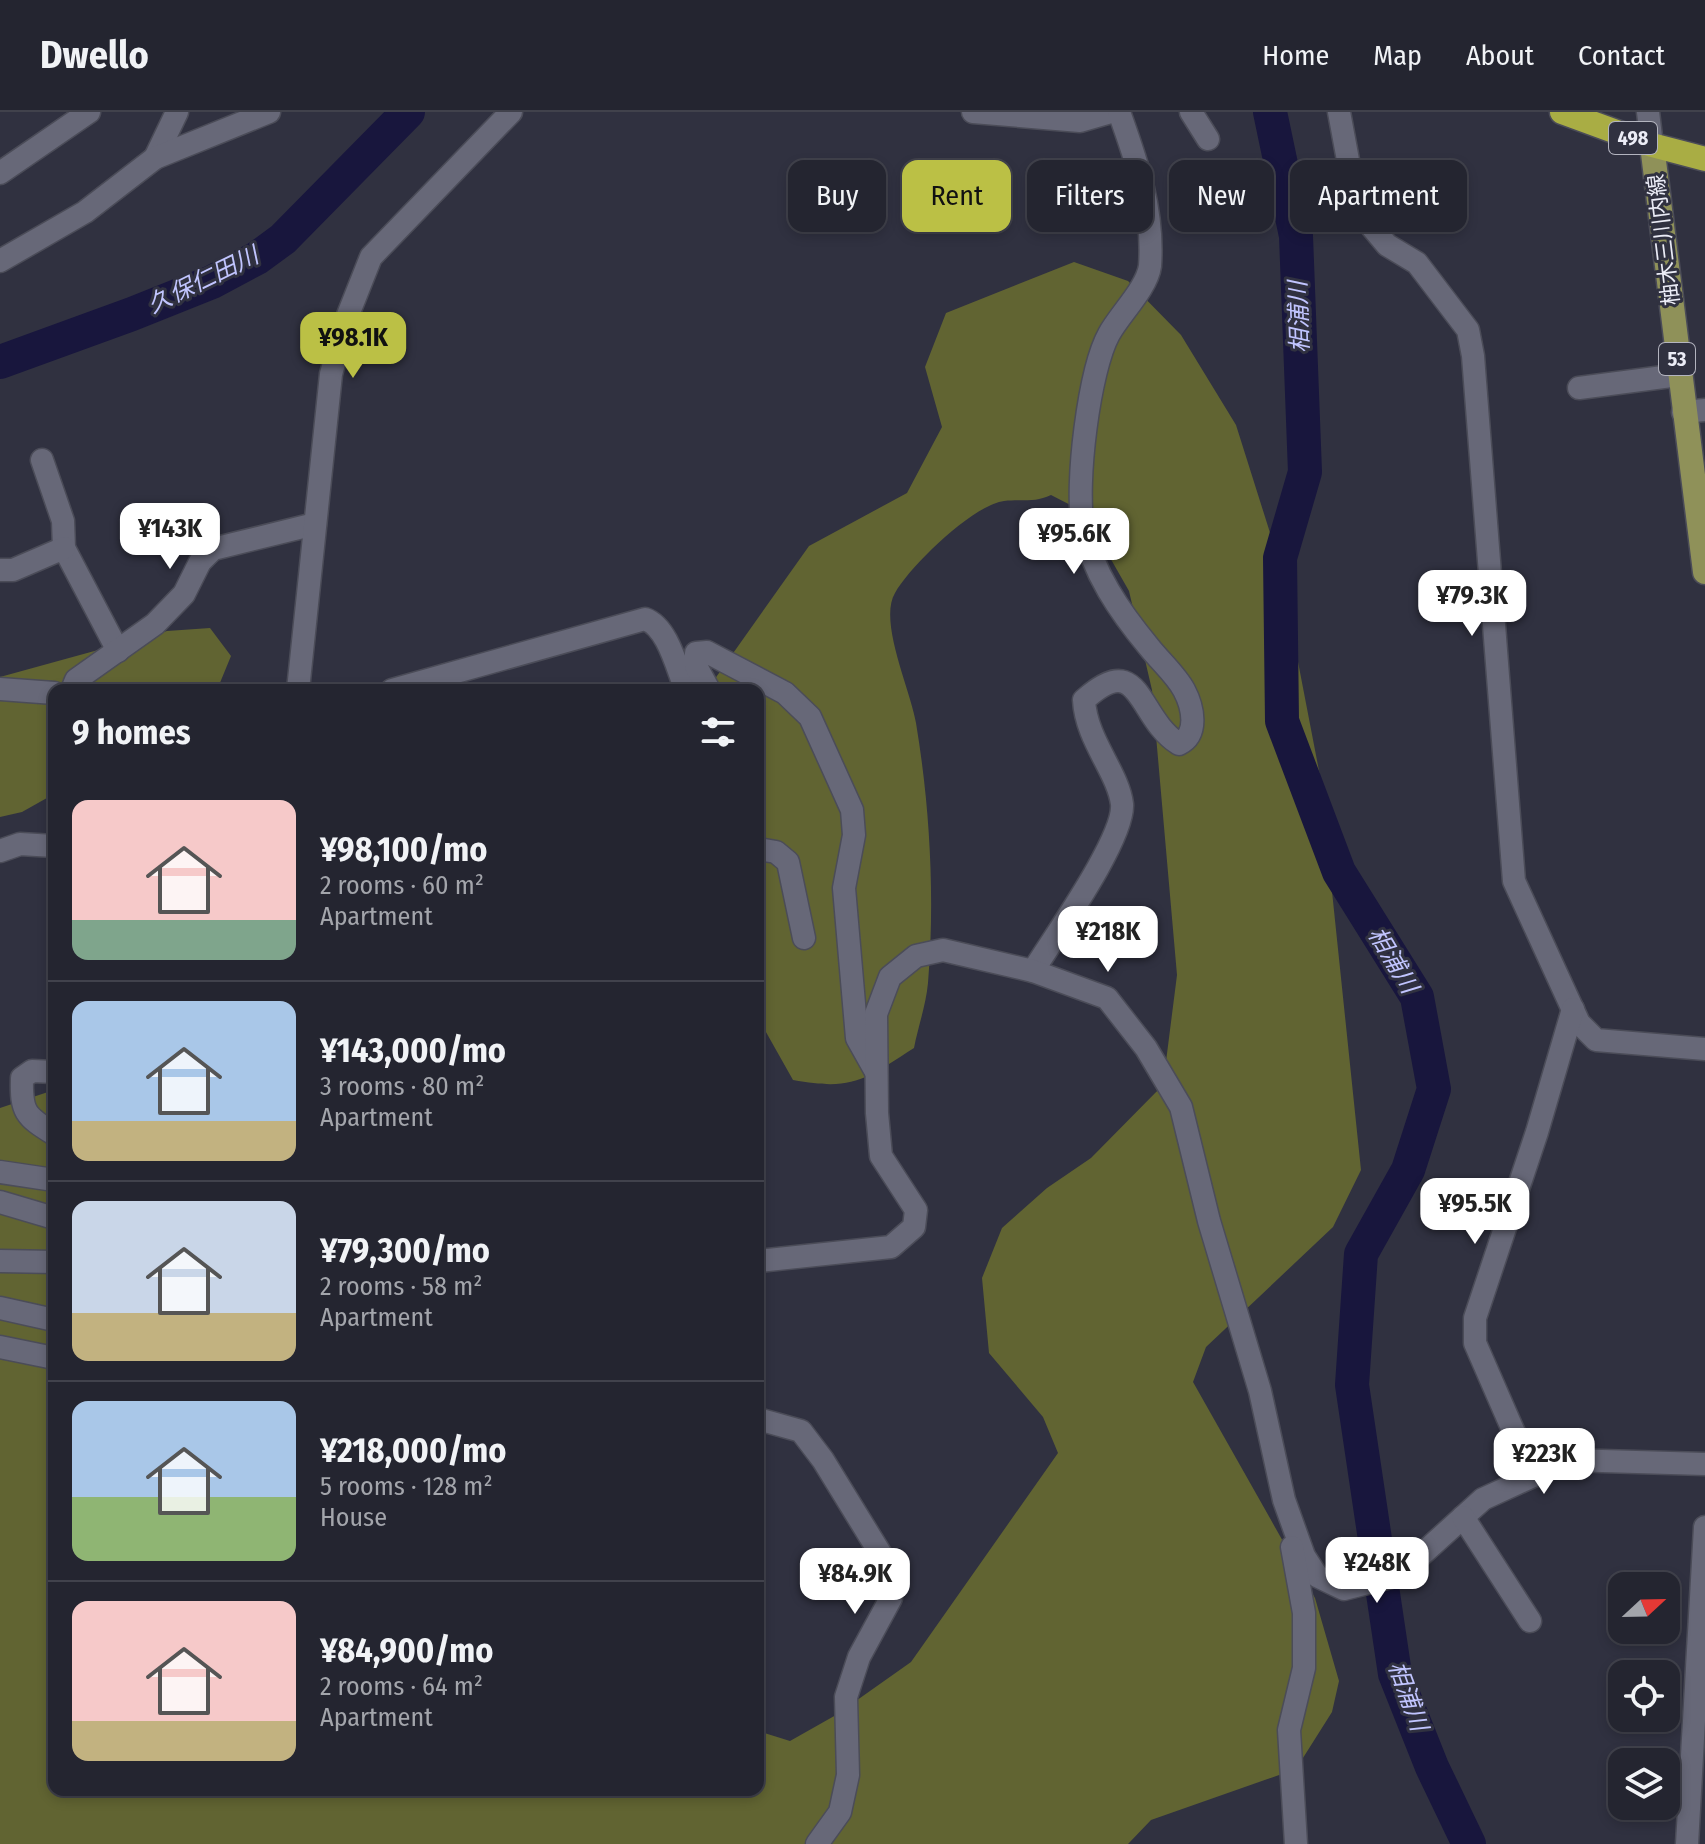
<!DOCTYPE html>
<meta charset="utf-8">
<style>
body{margin:0;font-family:"Fira Sans Condensed","Noto Sans JP",sans-serif;background:#2c2d38;color:#f1f3f6;height:100vh;display:flex;flex-direction:column;font-size:30px;white-space:nowrap}
*{box-sizing:border-box;margin:0}
p{font-size:26px;color:#a3a5ab}
.icon{flex:none;width:44px;height:44px;fill:none;stroke:currentColor;stroke-width:2;stroke-linecap:round;stroke-linejoin:round}
.map{position:relative;flex:1;overflow:hidden}
.sheet{position:absolute;left:48px;top:572px;width:716px;height:1112px;display:flex;flex-direction:column;background:#242530;border-radius:16px;box-shadow:0 4px 12px #0003,0 0 0 2px #41424c}
.sheet>*{flex:none}
.guide{position:absolute;left:788px;top:48px;width:760px;height:72px;display:flex;gap:16px}
.needle{width:52px;rotate:68deg}
.buttons{position:absolute;left:1608px;top:1460px;display:grid;gap:16px}
.buttons a{display:grid;place-items:center;width:72px;height:72px;border-radius:16px;background:#242530;box-shadow:0 4px 12px #0003,0 0 0 2px #41424c;font-size:40px}
.price{position:absolute;translate:-50% -68px;padding:0 18px;border-radius:16px;background:#fff;color:#222;font-size:26px;line-height:52px;filter:drop-shadow(0 2px 4px #0008)}
.price::after{content:'';position:absolute;left:50%;top:48px;width:24px;height:18px;margin-left:-12px;background:inherit;clip-path:polygon(0 0,100% 0,50% 100%)}
.price.selected{background:#bbc045;color:#111}
ul{padding:0;list-style:none}
li{display:flex;align-items:center;gap:24px;height:200px;padding:0 24px}
li+li{border-top:2px solid #41424c}
li span{display:grid;place-items:center;flex:none;width:224px;height:160px;border-radius:16px;color:#555}
li>.icon{margin-inline-start:auto}
span .icon{width:96px;height:96px;fill:#fffc;stroke-width:1}
li b{font-size:34px}
h2{display:flex;justify-content:space-between;align-items:center;height:96px;padding:0 24px;font-size:34px}
.tag{padding:0 28px;border-radius:16px;background:#242530;box-shadow:0 4px 12px #0003,0 0 0 2px #41424c;font-size:28px;line-height:72px}
.tag.selected{background:#bbc045;color:#111}
header{display:flex;align-items:center;gap:48px;box-sizing:border-box;height:112px;padding:0 40px;background:#242530;border-bottom:2px solid #41424c}
header strong{font-size:38px}
nav{display:flex;gap:44px;margin-inline-start:auto;font-size:28px}
.map>svg:first-child{display:block}
</style>
<header>
<strong>Dwello</strong>
<nav><a>Home</a><a>Map</a><a>About</a><a>Contact</a></nav>
</header>
<div class="map">
<svg width="1705" height="1732" viewBox="0 0 1705 1732">
<rect width="100%" height="100%" fill="#303140"/>
<g fill="#616432">
<path d="M1074 150 1128 169 1181 223 1236 313 1278 446 1320 664 1361 1058 1333 1115 1206 1235 1193 1270 1315 1486 1339 1569 1332 1600 1296 1657 1151 1708 1128 1732H0V996L54 978V1678H758V1619L790 1629 836 1603 911 1550 1058 1341 1043 1305 989 1241 982 1166 1002 1116 1047 1076 1091 1046 1163 973 1177 863 1152 578 1129 479 1084 400 1051 383C1034 391 1023 387 1004 389 973 393 910 454 895 481 878 509 911 579 916 611 930 695 935 785 928 871 926 893 918 915 914 936 864 968 853 979 793 968L758 906V578H707L809 434 907 381 942 315 925 255 946 201Z"/>
<path d="M210 516 231 544 217 578H54V682L22 700 0 705V565L167 519Z"/>
</g>
<g fill="none" stroke-linecap="round" stroke-linejoin="round">
<g stroke="#18163d" stroke-width="34">
<path d="M1270 0 1296 124 1305 360 1280 446 1282 609 1339 760 1417 885 1434 977 1408 1058 1361 1142 1352 1273 1395 1562 1432 1655 1469 1732"/>
<path d="M0 250 132 202 212 170 257 146 283 127 408 0"/>
</g>
<g stroke="#4b4c58" stroke-width="25">
<g id="street">
<path d="M973 0 1080 9 1111 0"/>
<path d="M1191 0 1208 27"/>
<path d="M1339 0 1353 75 1366 108 1387 133 1417 151 1468 218 1473 244 1514 769 1579 911 1596 928 1705 937"/>
<path d="M1648 0 1652 33"/>
<path d="M155 46 177 0"/>
<path d="M0 61 89 0"/>
<path d="M0 149 85 100 155 46 269 0"/>
<path d="M1579 276 1679 263"/>
<path d="M1683 300 1705 298"/>
<path d="M42 348 63 409 64 436 118 539"/>
<path d="M0 458H13L64 436"/>
<path d="M0 577 54 581"/>
<path d="M72 578 76 568 155 512 184 482 200 450 213 437 315 412"/>
<path d="M298 578 331 262 346 208 371 145 511 0"/>
<path d="M392 578 645 507C668 515 677 557 686 578"/>
<path d="M709 578 696 554V541L707 540 785 581 810 605 852 698 854 723 844 776 857 926 875 958"/>
<path d="M758 737 776 740 788 750 804 826"/>
<path d="M0 739 20 732 54 734"/>
<path d="M1033 859C1054 825 1125 726 1122 692 1118 660 1086 628 1084 588 1142 536 1136 605 1179 632 1199 622 1193 595 1184 578 1176 563 1160 549 1149 535 1120 500 1092 460 1083 414 1075 373 1089 258 1109 222 1120 202 1147 176 1150 154 1154 99 1137 50 1119 0"/>
<path d="M54 960 32 959 22 966C21 1000 25 1004 54 1022"/>
<path d="M0 1060 54 1068"/>
<path d="M0 1090 54 1106"/>
<path d="M0 1149 54 1150"/>
<path d="M758 1149 891 1135 914 1115 916 1098 881 1044 877 1001 876 902 890 865 916 844 943 838 1033 859 1107 886 1146 936 1181 995 1209 1109 1260 1279 1284 1388 1304 1444 1317 1464 1344 1477 1399 1463 1483 1387 1568 1348 1705 1352"/>
<path d="M0 1196 54 1208"/>
<path d="M0 1235 54 1246"/>
<path d="M758 1307 801 1319 823 1348 885 1449 891 1486 859 1545 846 1585 848 1663 840 1700 817 1732"/>
<path d="M1533 1364 1475 1231V1206L1537 1020 1573 897"/>
<path d="M1463 1405 1530 1509"/>
<path d="M1292 1435 1304 1501V1556L1289 1618 1296 1732"/>
<path d="M1687 1732 1705 1415"/>
</g>
</g>
<g stroke="#4b4c58" stroke-width="27">
<path id="primary" d="M1652 33 1705 460"/>
</g>
<g stroke="#4b4c58" stroke-width="27">
<path id="highway" d="M1562 0 1652 33 1705 47"/>
</g>
<use href="#street" stroke="#676878" stroke-width="22"/>
<use href="#primary" stroke="#8f9159" stroke-width="24"/>
<use href="#highway" stroke="#a9ad44" stroke-width="24"/>
</g>
<g text-anchor="middle" stroke-width="6" stroke-linejoin="round" paint-order="stroke">
<g fill="#303140" stroke="#b3b4bf" stroke-width="2">
<rect x="1609" y="10" width="48" height="32" rx="6"/>
<rect x="1659" y="231" width="36" height="32" rx="6"/>
</g>
<g font-size="20" font-weight="bold" fill="#ebecf6">
<text x="1633" y="33">498</text>
<text x="1677" y="254">53</text>
</g>
<g font-size="22" fill="#ebecf6" stroke="#303140">
<text transform="translate(1663 128) rotate(-97)" y="8">柚木三川内線</text>
</g>
<g font-size="24" font-style="italic" fill="#c1c5ff" stroke="#303140">
<text transform="translate(203 168) rotate(-26)" y="8">久保仁田川</text>
<text transform="translate(1299 205) rotate(-92)" y="8">相浦川</text>
<text transform="translate(1393 848) rotate(59)" y="8">相浦川</text>
<text transform="translate(1408 1584) rotate(70)" y="8">相浦川</text>
</g>
</g>
</svg>
<div class="buttons">
<a><svg class="needle" viewBox="-14 -14 28 28"><path d="M0-13l5 13h-10z" fill="#e53935"/><path d="M0 13l5-13h-10z" fill="#a3a5ab"/></svg></a>
<a><svg class="icon" aria-label="locate" viewBox="0 0 24 24"><circle cx="12" cy="12" r="6"/><path d="M12 2v4M12 18v4M2 12h4M18 12h4"/></svg></a>
<a><svg class="icon" aria-label="layers" viewBox="0 0 24 24"><path d="M12 4l9 5-9 5-9-5zM3 14l9 5 9-5"/></svg></a>
</div>
<b class="price selected" style="left:353px;top:268px">¥98.1K</b>
<b class="price" style="left:170px;top:459px">¥143K</b>
<b class="price" style="left:1074px;top:464px">¥95.6K</b>
<b class="price" style="left:1472px;top:526px">¥79.3K</b>
<b class="price" style="left:1108px;top:862px">¥218K</b>
<b class="price" style="left:1475px;top:1134px">¥95.5K</b>
<b class="price" style="left:1544px;top:1384px">¥223K</b>
<b class="price" style="left:1377px;top:1493px">¥248K</b>
<b class="price" style="left:855px;top:1504px">¥84.9K</b>
<div class="guide">
<a class="tag">Buy</a>
<a class="tag selected">Rent</a>
<a class="tag">Filters</a>
<a class="tag">New</a>
<a class="tag">Apartment</a>
</div>
<section class="sheet">
<h2>9 homes<svg class="icon" aria-label="filters" viewBox="0 0 24 24"><path d="M4 7h16M4 17h16"/><circle cx="9" cy="7" r="2"/><circle cx="15" cy="17" r="2"/></svg></h2>
<ul>
<li><span style="background:linear-gradient(#f6c9c9 75%,#7fa58c 0)"><svg class="icon" aria-label="home" viewBox="0 0 24 24"><path d="M3 11l9-7 9 7M6 9v11h12V9"/></svg></span><div><b>¥98,100/mo</b><p>2 rooms · 60 m²</p><p>Apartment</p></div></li>
<li><span style="background:linear-gradient(#a9c7e8 75%,#c2b280 0)"><svg class="icon" aria-label="home" viewBox="0 0 24 24"><path d="M3 11l9-7 9 7M6 9v11h12V9"/></svg></span><div><b>¥143,000/mo</b><p>3 rooms · 80 m²</p><p>Apartment</p></div></li>
<li><span style="background:linear-gradient(#c9d6e8 70%,#c2b280 0)"><svg class="icon" aria-label="home" viewBox="0 0 24 24"><path d="M3 11l9-7 9 7M6 9v11h12V9"/></svg></span><div><b>¥79,300/mo</b><p>2 rooms · 58 m²</p><p>Apartment</p></div></li>
<li><span style="background:linear-gradient(#a9c7e8 60%,#8fb573 0)"><svg class="icon" aria-label="home" viewBox="0 0 24 24"><path d="M3 11l9-7 9 7M6 9v11h12V9"/></svg></span><div><b>¥218,000/mo</b><p>5 rooms · 128 m²</p><p>House</p></div></li>
<li><span style="background:linear-gradient(#f6c9c9 75%,#c2b280 0)"><svg class="icon" aria-label="home" viewBox="0 0 24 24"><path d="M3 11l9-7 9 7M6 9v11h12V9"/></svg></span><div><b>¥84,900/mo</b><p>2 rooms · 64 m²</p><p>Apartment</p></div></li>
</ul>
</section>
</div>
